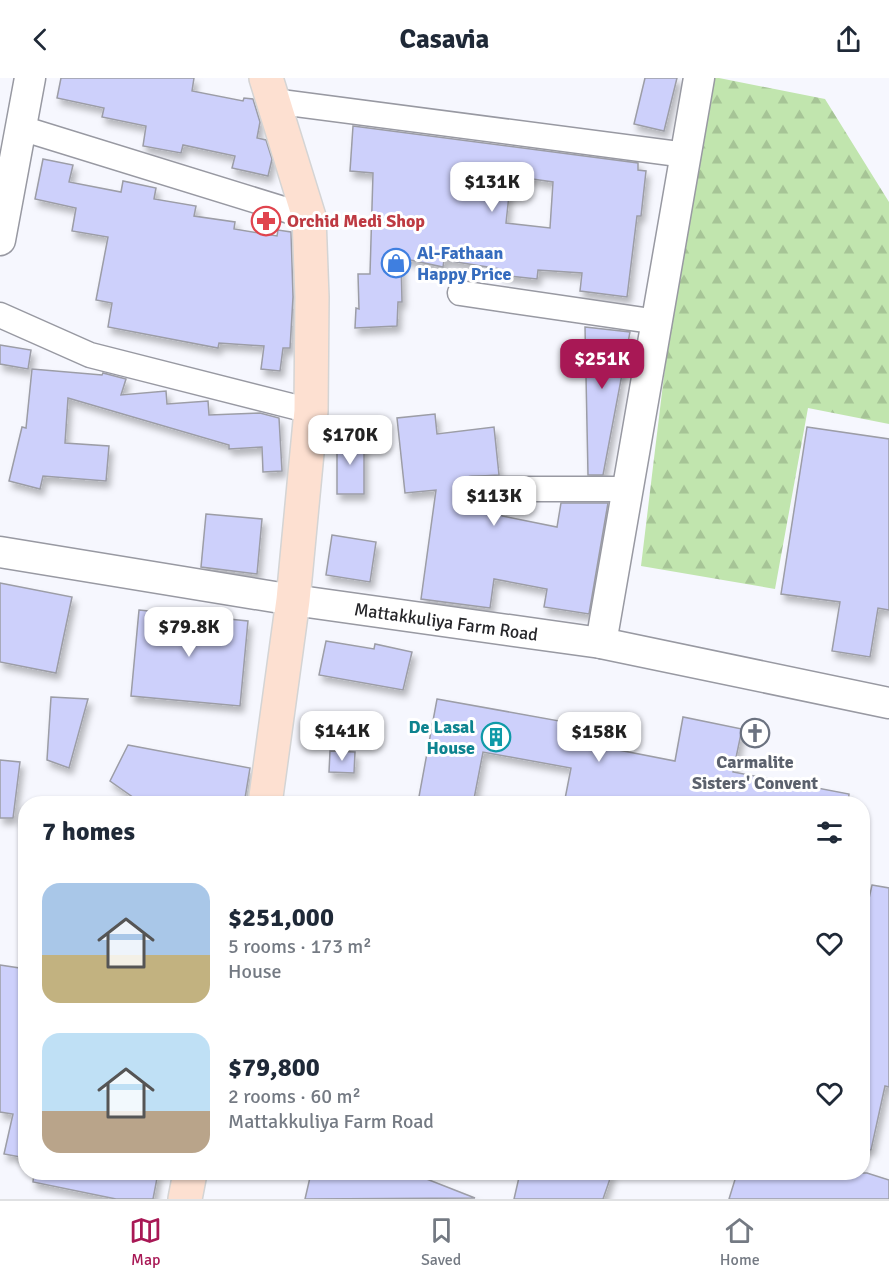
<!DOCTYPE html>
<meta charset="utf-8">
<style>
body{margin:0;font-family:Signika,sans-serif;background:#f2f2f3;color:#1f2937;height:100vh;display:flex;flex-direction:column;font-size:22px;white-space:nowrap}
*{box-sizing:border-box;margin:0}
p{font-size:20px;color:#747a83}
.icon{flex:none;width:33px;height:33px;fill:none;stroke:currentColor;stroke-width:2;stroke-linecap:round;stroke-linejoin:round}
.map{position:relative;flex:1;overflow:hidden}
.sheet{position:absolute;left:18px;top:718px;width:852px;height:384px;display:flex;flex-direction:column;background:#fff;border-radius:24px;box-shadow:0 2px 4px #0004}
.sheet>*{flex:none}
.price{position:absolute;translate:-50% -51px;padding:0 14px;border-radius:12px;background:#fff;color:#222;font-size:20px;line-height:39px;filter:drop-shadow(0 2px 3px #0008)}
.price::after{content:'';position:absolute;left:50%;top:36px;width:18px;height:14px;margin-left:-9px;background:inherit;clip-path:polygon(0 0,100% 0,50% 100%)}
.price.active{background:#a81855;color:#fff}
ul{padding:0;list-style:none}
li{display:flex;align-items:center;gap:18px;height:150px;padding:0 24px}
li span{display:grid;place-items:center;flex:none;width:168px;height:120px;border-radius:18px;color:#555}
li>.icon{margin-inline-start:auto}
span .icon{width:72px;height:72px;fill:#fffc;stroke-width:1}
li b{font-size:26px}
h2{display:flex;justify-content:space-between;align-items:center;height:72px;padding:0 24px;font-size:26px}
header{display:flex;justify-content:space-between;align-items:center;height:78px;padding:0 24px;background:#fff;font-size:27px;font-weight:700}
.tabs{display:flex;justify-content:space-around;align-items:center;height:84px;border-top:2px solid #e0e1e3;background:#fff;font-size:16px;color:#747a83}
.tabs a{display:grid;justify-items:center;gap:3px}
.tabs .active{color:#a81855}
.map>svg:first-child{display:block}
</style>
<header><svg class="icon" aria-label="back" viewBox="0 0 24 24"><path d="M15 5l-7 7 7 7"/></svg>Casavia<svg class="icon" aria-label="share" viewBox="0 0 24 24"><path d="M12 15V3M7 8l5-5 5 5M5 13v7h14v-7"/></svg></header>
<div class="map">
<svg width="889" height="1121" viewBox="0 0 889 1121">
<defs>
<pattern id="forest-firs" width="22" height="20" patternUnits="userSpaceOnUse" patternTransform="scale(1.5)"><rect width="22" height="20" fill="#c1e5ae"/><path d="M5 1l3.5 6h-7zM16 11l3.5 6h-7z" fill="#a6c496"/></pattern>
<filter id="shadow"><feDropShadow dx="3.5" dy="6" stdDeviation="3" flood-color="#0004"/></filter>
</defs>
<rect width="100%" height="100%" fill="#f6f7fe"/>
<path fill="url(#forest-firs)" d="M700 0H719L825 21 889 124V346L808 330 775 511 641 488Z"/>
<g fill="#cdd0fb" stroke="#9c9da6" stroke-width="1.5" fill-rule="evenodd" filter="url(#shadow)">
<path d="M61 0H194L192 13 243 23 244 20 253 21 260 44 257 60 266 62 272 81 268 98 232 90 235 78 183 67 181 75 143 68 146 48 102 39 104 30 57 20Z"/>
<path d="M645 0H677L664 53 634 46Z"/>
<path d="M353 48 638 85V92L646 93 641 138H637L627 219 580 213 582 195 538 192 537 201 500 197V191L444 182 443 189 401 180 402 224H398L397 248 355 250 356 230 359 231 358 196H370L373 95 350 93ZM511 98 553 104 550 150 506 145Z"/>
<path d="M43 81 73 87 69 104 121 114 123 103 156 110 154 121 196 128 194 138 235 144 234 151 277 158 278 152 291 154 293 219 290 270H283L280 293 261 291 264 268 219 265 218 270 108 249 112 225 96 222 108 159 72 153 76 130 35 121Z"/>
<path d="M585 249 630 254 603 397H588Z"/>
<path d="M0 267 31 272 28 291 0 286Z"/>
<path d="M32 291 102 297 103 295 126 301 121 317 166 313 167 326 208 323 209 337 260 335 279 340 282 393 263 394 262 369 229 371V367L68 320 65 365 109 368 106 403 43 398 40 411 9 403 22 349 26 350Z"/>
<path d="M435 336 437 356 494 349 499 397 464 399 458 412 465 424 503 425 502 438 557 449 561 425H608L589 536 544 529 547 511 494 501 490 530 421 521 436 412 405 415 397 340Z"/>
<path d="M807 349 889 361V532L878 530 870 579 832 573 840 524 781 516Z"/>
<rect x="337" y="361" width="27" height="55"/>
<path d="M206 436 262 441 257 496 201 489Z"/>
<path d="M332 457 376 464 370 504 326 497Z"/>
<path d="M0 505 72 519 56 595 0 584Z"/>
<path d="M139 532 248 543 240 628 131 618Z"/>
<path d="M326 563 374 571 375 566 412 574 403 612 319 597Z"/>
<path d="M51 619 88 621 69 690 47 682Z"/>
<path d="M437 621 565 644 562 661 675 683 683 639 742 651 733 694 849 716 848 726H564L571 690 483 674 473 726 418 724Z"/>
<path d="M128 667 250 690 244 726H131L134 720 110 703Z"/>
<path d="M330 673 355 674 354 695 329 694Z"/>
<path d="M0 682 20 684 13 740H0Z"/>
<path d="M872 807 889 810V1009L885 1008 871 1072 862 1071V852Z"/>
<path d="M0 887 26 891V1080L4 1076 13 1036 0 1034Z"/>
<path d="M34 1095H158L153 1121H116L33 1104Z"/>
<path d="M311 1095 340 1099V1095H425L424 1100 475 1120 305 1121Z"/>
<path d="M520 1095H612L603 1121H514Z"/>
<path d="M737 1095H867L889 1102V1121H729Z"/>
</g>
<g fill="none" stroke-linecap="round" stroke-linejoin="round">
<g stroke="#9899a2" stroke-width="27">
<g id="minor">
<path d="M273 23 686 77"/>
<path d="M21 50 309 139"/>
<path d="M460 215 658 244"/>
<path d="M0 237 90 277 311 333"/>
<path d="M472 411H628"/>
</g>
</g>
<g stroke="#9899a2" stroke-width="33">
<g id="tertiary">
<path d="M0 162 30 0"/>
<path d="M0 474 293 522 601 565 889 625"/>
<path d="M601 565 699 0"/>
</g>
</g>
<g stroke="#d4d4d4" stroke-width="36">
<g id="primary">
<path d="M265 726 293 522 311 333 312 219 309 139 266 0"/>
<path d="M185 1121 190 1095"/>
</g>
</g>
<use href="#minor" stroke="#fff" stroke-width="24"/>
<use href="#tertiary" stroke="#fff" stroke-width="30"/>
<use href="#primary" stroke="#fde0d1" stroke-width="33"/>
</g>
<defs>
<g id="pharmacy-ring" transform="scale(1.5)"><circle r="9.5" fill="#fff" stroke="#e0444e" stroke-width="1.5"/><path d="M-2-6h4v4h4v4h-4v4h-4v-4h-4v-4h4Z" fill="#e0444e"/></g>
<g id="shop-ring" transform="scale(1.5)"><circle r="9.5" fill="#fff" stroke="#3f7fe0" stroke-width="1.5"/><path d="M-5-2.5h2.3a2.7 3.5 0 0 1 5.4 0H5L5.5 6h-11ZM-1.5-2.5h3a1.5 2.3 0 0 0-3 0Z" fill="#3f7fe0"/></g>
<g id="church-ring" transform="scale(1.5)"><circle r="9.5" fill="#fff" stroke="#6b7280" stroke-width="1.5"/><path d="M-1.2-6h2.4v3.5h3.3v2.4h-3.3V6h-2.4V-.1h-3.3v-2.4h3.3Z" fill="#6b7280"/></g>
<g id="building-ring" transform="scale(1.5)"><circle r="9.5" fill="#fff" stroke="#0f9aa8" stroke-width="1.5"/><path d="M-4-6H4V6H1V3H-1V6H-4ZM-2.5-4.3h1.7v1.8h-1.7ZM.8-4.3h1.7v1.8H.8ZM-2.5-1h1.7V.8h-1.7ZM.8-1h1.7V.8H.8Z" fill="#0f9aa8"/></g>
</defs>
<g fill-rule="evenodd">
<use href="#pharmacy-ring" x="266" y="143"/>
<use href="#shop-ring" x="396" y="185"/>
<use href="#church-ring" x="755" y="655"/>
<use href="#building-ring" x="496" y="659"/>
</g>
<g text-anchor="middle" stroke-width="6" stroke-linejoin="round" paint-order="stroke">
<g font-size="18" font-weight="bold" fill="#be3a42" stroke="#fff" text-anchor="start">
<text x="287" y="149">Orchid Medi Shop</text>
</g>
<g font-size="18" font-weight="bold" fill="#366cbe" stroke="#fff" text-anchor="start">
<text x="417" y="181">Al-Fathaan<tspan x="417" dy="21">Happy Price</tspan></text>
</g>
<g font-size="18" fill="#26262a" stroke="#fff">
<text transform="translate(446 544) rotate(8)" y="6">Mattakkuliya Farm Road</text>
</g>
<g font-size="18" font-weight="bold" fill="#0d838f" stroke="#fff" text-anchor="end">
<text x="475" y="655">De Lasal<tspan x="475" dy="21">House</tspan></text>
</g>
<g font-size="18" font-weight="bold" fill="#5b616d" stroke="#fff">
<text x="755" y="690">Carmalite<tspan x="755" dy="21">Sisters' Convent</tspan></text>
</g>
</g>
</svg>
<b class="price" style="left:492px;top:135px">$131K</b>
<b class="price active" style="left:602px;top:312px">$251K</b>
<b class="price" style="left:350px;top:388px">$170K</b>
<b class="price" style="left:494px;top:449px">$113K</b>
<b class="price" style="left:189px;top:580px">$79.8K</b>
<b class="price" style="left:342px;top:684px">$141K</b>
<b class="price" style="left:599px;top:685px">$158K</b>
<section class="sheet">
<h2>7 homes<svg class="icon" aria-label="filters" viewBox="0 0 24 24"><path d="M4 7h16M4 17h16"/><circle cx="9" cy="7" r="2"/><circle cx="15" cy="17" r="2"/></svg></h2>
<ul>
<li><span style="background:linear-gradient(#a9c7e8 60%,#c2b280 0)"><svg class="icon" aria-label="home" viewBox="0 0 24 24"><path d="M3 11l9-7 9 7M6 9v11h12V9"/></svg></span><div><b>$251,000</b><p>5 rooms · 173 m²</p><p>House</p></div><svg class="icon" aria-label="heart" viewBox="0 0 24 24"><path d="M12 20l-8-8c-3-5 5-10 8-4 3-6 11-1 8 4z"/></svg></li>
<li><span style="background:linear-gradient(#bfe0f5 65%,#b9a48a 0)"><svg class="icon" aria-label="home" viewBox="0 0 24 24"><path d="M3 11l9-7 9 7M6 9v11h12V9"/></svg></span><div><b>$79,800</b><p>2 rooms · 60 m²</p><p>Mattakkuliya Farm Road</p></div><svg class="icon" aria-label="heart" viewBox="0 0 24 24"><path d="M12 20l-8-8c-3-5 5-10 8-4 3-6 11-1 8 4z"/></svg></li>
</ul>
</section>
</div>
<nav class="tabs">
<a class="active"><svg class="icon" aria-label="map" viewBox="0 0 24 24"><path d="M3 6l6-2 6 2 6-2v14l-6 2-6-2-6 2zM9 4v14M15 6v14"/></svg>Map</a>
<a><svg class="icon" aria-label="saved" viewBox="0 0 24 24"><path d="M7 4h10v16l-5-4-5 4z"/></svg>Saved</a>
<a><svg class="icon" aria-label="home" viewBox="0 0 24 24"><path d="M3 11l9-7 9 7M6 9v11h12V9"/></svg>Home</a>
</nav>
